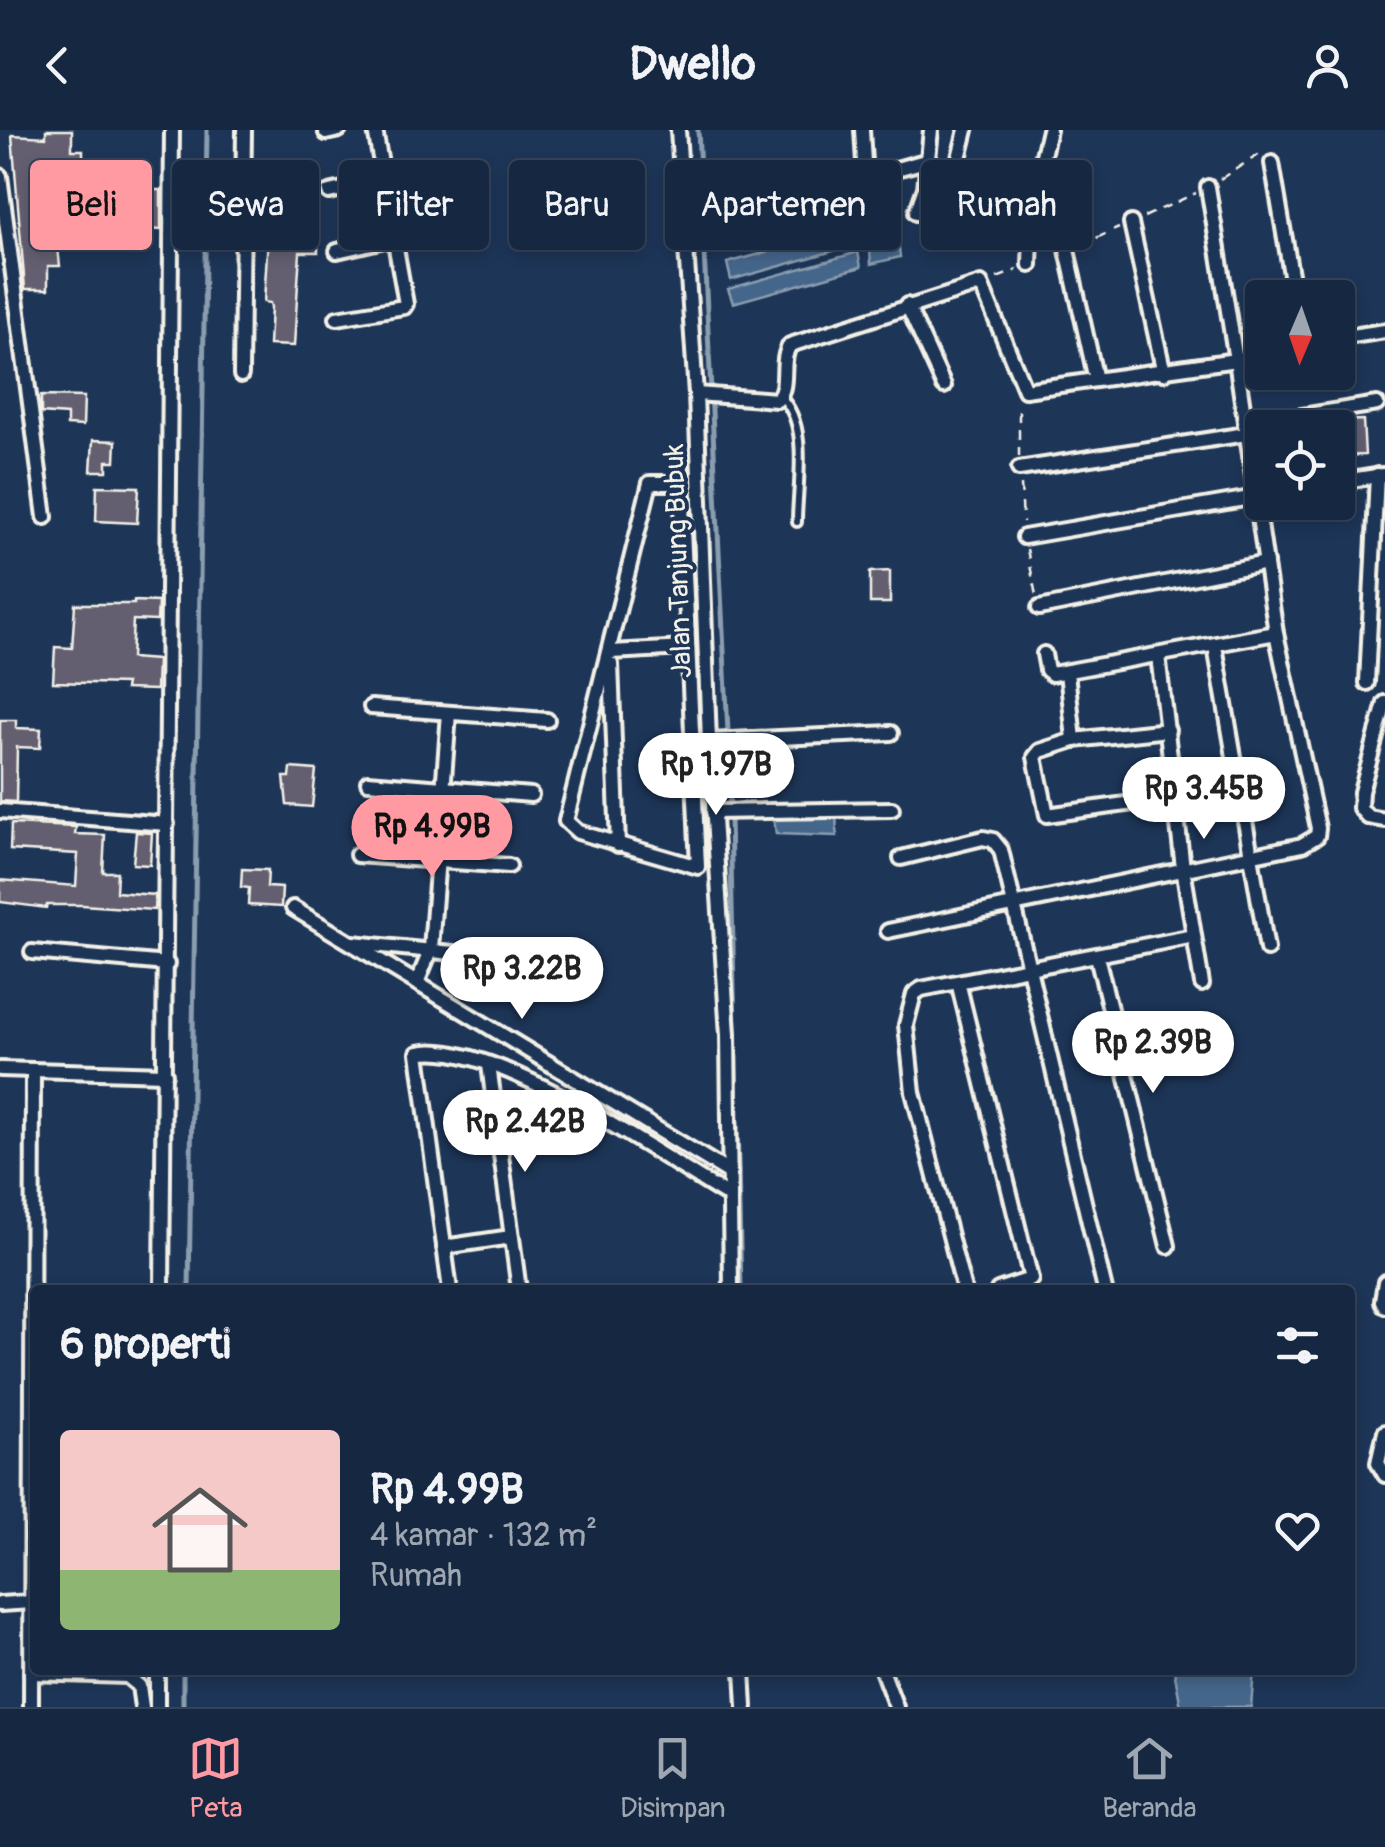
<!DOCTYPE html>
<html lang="id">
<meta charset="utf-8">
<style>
body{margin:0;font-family:Pangolin,sans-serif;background:#1f3048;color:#f1f3f6;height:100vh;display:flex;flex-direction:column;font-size:38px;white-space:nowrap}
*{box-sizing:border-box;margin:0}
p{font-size:32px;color:#9ea6b1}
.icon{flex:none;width:55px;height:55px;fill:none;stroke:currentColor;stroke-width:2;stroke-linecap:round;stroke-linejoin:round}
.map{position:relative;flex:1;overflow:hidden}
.drawer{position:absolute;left:30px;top:1155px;width:1325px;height:390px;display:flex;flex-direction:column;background:#162841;border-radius:10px;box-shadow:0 5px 15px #0003,0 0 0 2px #35445a}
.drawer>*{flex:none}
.top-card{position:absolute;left:30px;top:30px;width:1325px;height:90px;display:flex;gap:20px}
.needle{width:65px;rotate:182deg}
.fabs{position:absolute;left:1245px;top:150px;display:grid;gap:20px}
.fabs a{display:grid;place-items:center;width:110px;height:110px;border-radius:10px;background:#162841;box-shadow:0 5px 15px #0003,0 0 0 2px #35445a;font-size:50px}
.price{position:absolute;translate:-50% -85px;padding:0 22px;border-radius:35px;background:#fff;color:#222;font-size:32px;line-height:65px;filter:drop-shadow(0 2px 5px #0008)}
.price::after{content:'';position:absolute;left:50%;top:60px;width:30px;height:22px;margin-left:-15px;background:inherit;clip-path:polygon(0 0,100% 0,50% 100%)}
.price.active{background:#ff9aa2;color:#111}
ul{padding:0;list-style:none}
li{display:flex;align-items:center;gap:30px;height:250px;padding:0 30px}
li+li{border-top:2px solid #35445a}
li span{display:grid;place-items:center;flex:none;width:280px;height:200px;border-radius:10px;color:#555}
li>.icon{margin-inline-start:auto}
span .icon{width:120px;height:120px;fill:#fffc;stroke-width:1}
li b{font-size:42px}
h2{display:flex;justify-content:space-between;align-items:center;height:120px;padding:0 30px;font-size:42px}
.chip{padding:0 35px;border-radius:10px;background:#162841;box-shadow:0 5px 15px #0003,0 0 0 2px #35445a;font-size:35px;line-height:90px}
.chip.active{background:#ff9aa2;color:#111}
header{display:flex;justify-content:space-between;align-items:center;height:130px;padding:0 30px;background:#162841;font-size:45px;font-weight:700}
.dock{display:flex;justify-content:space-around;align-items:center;height:140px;border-top:2px solid #35445a;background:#162841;font-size:28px;color:#9ea6b1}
.dock a{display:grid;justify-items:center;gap:5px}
.dock .active{color:#ff9aa2}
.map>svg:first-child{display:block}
</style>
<header><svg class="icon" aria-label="back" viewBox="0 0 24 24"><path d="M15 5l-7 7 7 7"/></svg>Dwello<svg class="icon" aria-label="person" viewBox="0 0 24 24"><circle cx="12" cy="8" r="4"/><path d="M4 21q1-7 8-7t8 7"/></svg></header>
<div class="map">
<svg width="1385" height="1577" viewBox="0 0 1385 1577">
<rect width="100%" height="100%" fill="#1d3557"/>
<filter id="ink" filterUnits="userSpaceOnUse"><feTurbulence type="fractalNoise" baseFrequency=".01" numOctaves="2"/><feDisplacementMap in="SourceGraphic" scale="20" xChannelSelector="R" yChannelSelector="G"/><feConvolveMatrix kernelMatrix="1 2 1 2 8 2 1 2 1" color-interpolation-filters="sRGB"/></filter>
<g filter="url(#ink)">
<g fill="#45668b" stroke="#8b9eb0" stroke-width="2.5">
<path d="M893 54 900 127 871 134 866 64Z"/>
<path d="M852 99 858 114 731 150 727 133Z"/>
<path d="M858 122 861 137 733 173 728 159Z"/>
<path d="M836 682 837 706 776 704 773 683Z"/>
<path d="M1174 1540H1254L1251 1577H1181Z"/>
</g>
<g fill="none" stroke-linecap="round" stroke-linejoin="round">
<g stroke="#8b9eb0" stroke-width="5">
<path d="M698 0 728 602 741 1160"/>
<path d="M189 1160 207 0"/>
<path d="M183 1577V1540"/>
</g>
</g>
<g fill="#635e71" stroke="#f4f1e8" stroke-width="2.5">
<path d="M46 0H72V20H83V54H106V70H101L100 100 56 99 60 136H48V159H25L12 5 46 7Z"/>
<path d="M149 60H161V100L147 99Z"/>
<path d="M268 106 318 108V122H300L294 216 269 215 271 177 270 173 264 172Z"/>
<path d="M41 266 84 267 83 296 67 295V285L41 283Z"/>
<path d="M1363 290 1365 325 1338 326V291Z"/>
<path d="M93 310 116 311 115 331H107V341H91Z"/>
<path d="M97 356 139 357 137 393 96 391Z"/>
<path d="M890 441V473H870V442Z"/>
<path d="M134 471 158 472 157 491 133 490 131 528 157 530 156 560 125 559 126 554 53 552 55 517 72 518 75 474H134Z"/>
<path d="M0 590H16V598L41 599 40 618 17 617 16 672 0 671Z"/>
<path d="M291 638 316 640 312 677 287 675 284 647H290Z"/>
<path d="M11 694 76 697 75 704 105 705 103 742H117L116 762 155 765 154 780 82 775H47L46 778 0 772V750L76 756 78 724 10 720Z"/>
<path d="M136 702 152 703 150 735 133 734Z"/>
<path d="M242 739 268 740 267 757 282 758 281 777 248 775 249 758 241 757Z"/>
</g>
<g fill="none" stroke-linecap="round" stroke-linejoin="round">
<g stroke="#f4f1e8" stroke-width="14">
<path id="lane" d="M781 267C810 295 797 355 797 392"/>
</g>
<g stroke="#f4f1e8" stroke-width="20">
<g id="street">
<path d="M678 0 696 264 709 611 728 905 731 1160"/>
<path d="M862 0 865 48"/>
<path d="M326 3 339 0"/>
<path d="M1272 33 1295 168"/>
<path d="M957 36 966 0"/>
<path d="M0 46 45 387"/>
<path d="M329 62 383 50"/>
<path d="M745 81 929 30"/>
<path d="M916 83 925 58 931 0"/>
<path d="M1131 93 1164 243"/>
<path d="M1067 120 1096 250"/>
<path d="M337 121 393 108"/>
<path d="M1030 135 1032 72 1049 0"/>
<path d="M907 175 944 256"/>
<path d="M337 188 404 177 406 174 375 0"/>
<path d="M1338 208 1385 201"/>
<path d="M241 245 244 0"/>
<path d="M696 264 777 270C790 255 779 231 790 215L981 154 1025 260 1236 230 1208 57"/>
<path d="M1245 295 1377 274"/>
<path d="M1019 339 1246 304"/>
<path d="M1338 352 1383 345"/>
<path d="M650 353H681L698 737 578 702 566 691Z"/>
<path d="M681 353V332"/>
<path d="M1024 407 1262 366"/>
<path d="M1039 478 1266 433"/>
<path d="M1215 516 1267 819"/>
<path d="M611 522 686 518"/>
<path d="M1044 524 1047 540 1052 544 1276 503"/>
<path d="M1158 525 1183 738 1202 854"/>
<path d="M611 534 618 715"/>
<path d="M1067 542 1074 610 1040 621 1035 627 1047 685 1176 667"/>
<path d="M1367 553 1377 345"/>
<path d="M1385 573 1361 662 1360 678 1368 687 1385 690"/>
<path d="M371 577 547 590"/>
<path d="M1074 610 1168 600"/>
<path d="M709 611 891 603"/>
<path d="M368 652 531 665"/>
<path d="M0 681 167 694"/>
<path d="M713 682 892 679"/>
<path d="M357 725 509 736"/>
<path d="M901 728 983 708 993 710 1001 720 1105 1160"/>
<path d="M293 778 730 1043"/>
<path d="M888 801 1302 715 1317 706 1318 698 1276 503 1236 230 1262 224"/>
<path d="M353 813 492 827"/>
<path d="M32 822 167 834"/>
<path d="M1097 826 1168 1116"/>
<path d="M958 852 1031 1149 998 1160"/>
<path d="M417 853 431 819 449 583"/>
<path d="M489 935 519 1160"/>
<path d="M0 939 165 944"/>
<path d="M444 1117 511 1107"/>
<path d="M1385 1152 1382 1171 1385 1176"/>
<path d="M162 1160 172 0"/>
<path d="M450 1160 418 923C491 907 663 1028 730 1067"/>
<path d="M964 1160 913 962 906 895 914 864 921 859 1194 806"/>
<path d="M1385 1302 1378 1333 1385 1345"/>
<path d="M0 1474 32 1472"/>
<path d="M743 1540 745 1577"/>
<path d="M882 1540 896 1577"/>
<path d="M31 1543 127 1546 139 1556 142 1577"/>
<path d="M31 1577 33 943"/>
<path d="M157 1577V1540"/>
</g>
</g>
<g stroke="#f4f1e8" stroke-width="2.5" stroke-dasharray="10 8" stroke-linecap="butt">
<path d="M1220 49 1260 24"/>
<path d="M1144 87 1196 63"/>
<path d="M1080 115 1119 98"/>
<path d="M997 148 1017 140"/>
<path d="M1019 327V275"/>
<path d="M1021 355 1023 392"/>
<path d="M1027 419 1036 466"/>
</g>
<use href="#lane" stroke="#1d3557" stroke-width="6"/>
<use href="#street" stroke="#1d3557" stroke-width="12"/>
</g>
</g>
<g text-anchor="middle" stroke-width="8" stroke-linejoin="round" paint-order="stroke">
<g font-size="28" fill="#f4f1e8" stroke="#1d3557">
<text transform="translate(677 431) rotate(-92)" y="10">Jalan Tanjung Bubuk</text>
</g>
</g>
</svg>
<div class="fabs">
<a><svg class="needle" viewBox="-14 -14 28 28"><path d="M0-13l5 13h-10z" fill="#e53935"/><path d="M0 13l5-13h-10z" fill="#9ea6b1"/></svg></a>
<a><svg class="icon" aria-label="locate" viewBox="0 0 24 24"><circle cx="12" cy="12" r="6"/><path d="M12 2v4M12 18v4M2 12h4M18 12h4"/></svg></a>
</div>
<b class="price" style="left:716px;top:688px">Rp 1.97B</b>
<b class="price" style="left:1204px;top:712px">Rp 3.45B</b>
<b class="price active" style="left:432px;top:750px">Rp 4.99B</b>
<b class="price" style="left:522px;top:892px">Rp 3.22B</b>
<b class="price" style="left:1153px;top:966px">Rp 2.39B</b>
<b class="price" style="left:525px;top:1045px">Rp 2.42B</b>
<div class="top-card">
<a class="chip active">Beli</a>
<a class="chip">Sewa</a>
<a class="chip">Filter</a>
<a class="chip">Baru</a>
<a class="chip">Apartemen</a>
<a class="chip">Rumah</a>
</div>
<section class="drawer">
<h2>6 properti<svg class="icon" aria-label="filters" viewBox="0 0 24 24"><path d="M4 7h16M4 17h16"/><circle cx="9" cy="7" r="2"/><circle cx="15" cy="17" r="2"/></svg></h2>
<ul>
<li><span style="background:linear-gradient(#f6c9c9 70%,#8fb573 0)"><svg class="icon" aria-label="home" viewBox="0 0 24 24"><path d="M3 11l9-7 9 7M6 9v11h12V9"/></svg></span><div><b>Rp 4.99B</b><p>4 kamar · 132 m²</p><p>Rumah</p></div><svg class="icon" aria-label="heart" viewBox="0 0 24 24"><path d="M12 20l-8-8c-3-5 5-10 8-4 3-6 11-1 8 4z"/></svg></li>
</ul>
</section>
</div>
<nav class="dock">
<a class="active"><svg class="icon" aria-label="map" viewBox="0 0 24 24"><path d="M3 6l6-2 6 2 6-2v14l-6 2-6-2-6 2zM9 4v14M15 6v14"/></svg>Peta</a>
<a><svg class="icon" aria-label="saved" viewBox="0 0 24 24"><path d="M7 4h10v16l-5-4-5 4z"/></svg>Disimpan</a>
<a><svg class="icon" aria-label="home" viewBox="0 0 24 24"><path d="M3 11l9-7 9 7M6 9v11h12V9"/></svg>Beranda</a>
</nav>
